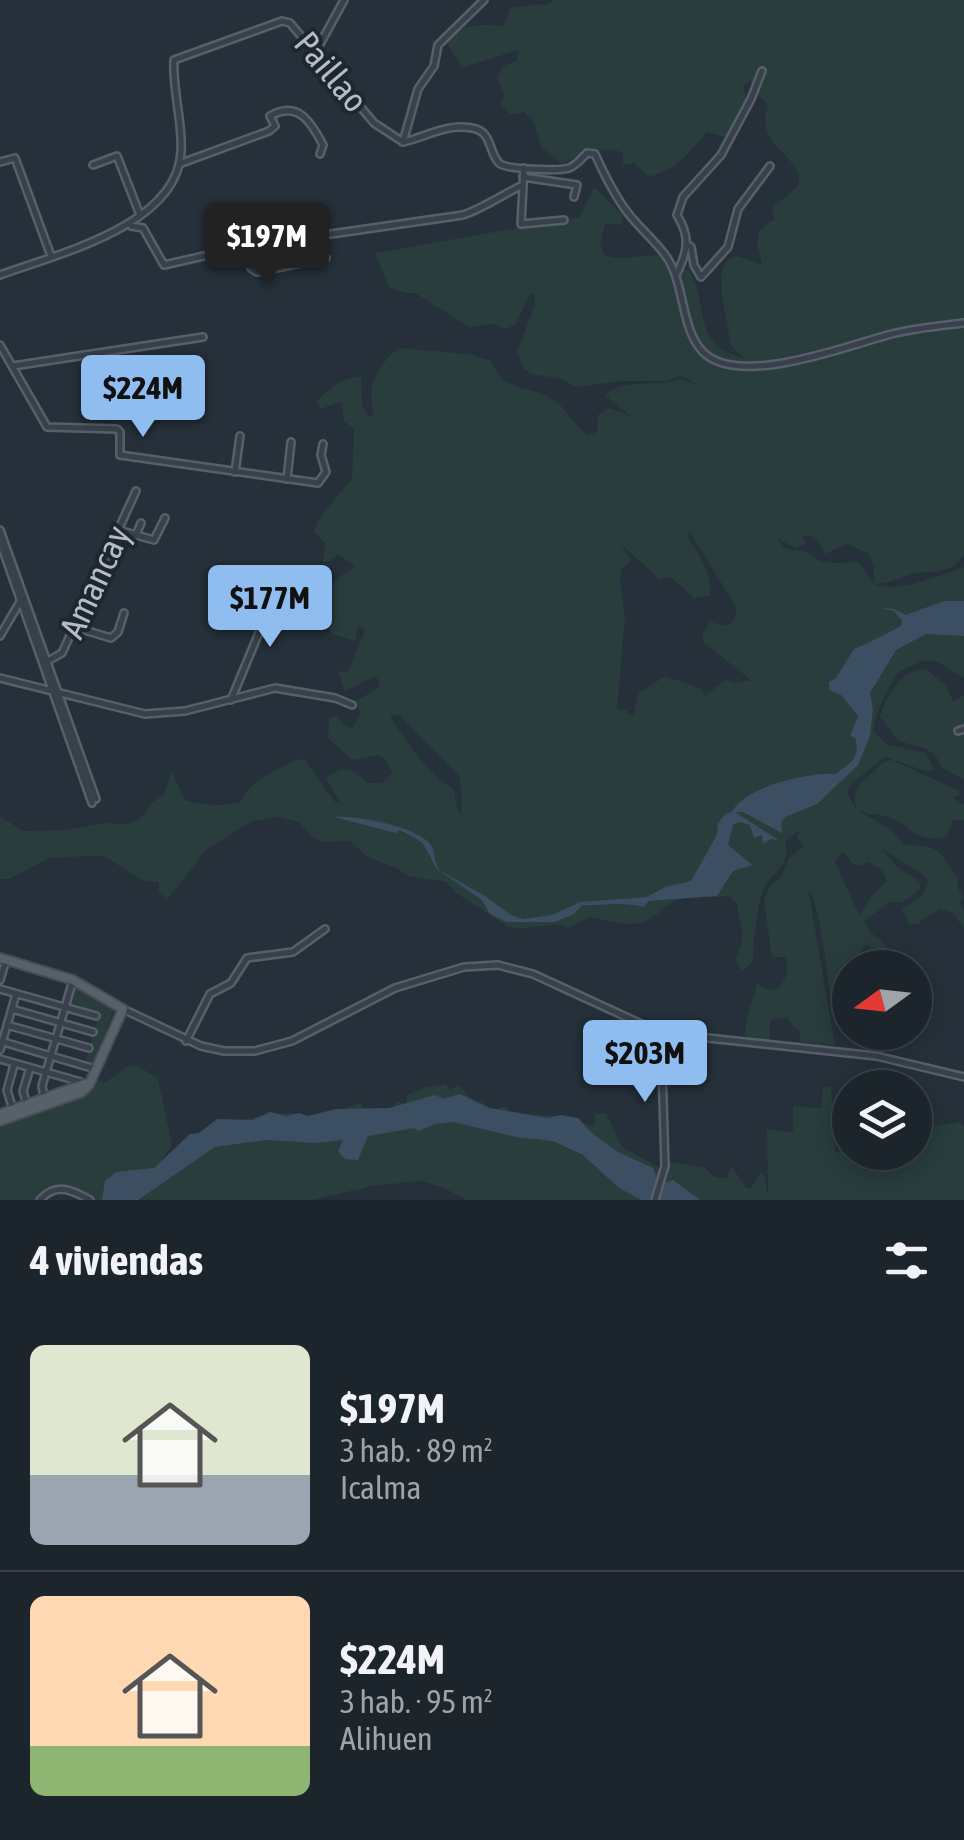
<!DOCTYPE html>
<html lang="es">
<meta charset="utf-8">
<style>
body{margin:0;font-family:"Asap Condensed",sans-serif;background:#293038;color:#f1f3f6;height:100vh;display:flex;flex-direction:column;font-size:38px;white-space:nowrap}
*{box-sizing:border-box;margin:0}
p{font-size:32px;color:#a0a4a9}
.icon{flex:none;width:55px;height:55px;fill:none;stroke:currentColor;stroke-width:2;stroke-linecap:round;stroke-linejoin:round}
.map{position:relative;height:1200px;overflow:hidden}
.sheet{display:flex;flex-direction:column;background:#1c242c;flex:1}
.sheet>*{flex:none}
.needle{width:65px;rotate:255deg}
.buttons{position:absolute;left:832px;top:950px;display:grid;gap:20px}
.buttons a{display:grid;place-items:center;width:100px;height:100px;border-radius:50%;background:#1c242c;box-shadow:0 5px 25px #0003,0 0 0 2px #3a4148;font-size:50px}
.price{position:absolute;translate:-50% -85px;padding:0 22px;border-radius:10px;background:#90bdef;color:#111;font-size:32px;line-height:65px;filter:drop-shadow(0 2px 5px #0008)}
.price::after{content:'';position:absolute;left:50%;top:60px;width:30px;height:22px;margin-left:-15px;background:inherit;clip-path:polygon(0 0,100% 0,50% 100%)}
.price.active{background:#222;color:#fff}
ul{padding:0;list-style:none}
li{display:flex;align-items:center;gap:30px;height:250px;padding:0 30px}
li+li{border-top:2px solid #3a4148}
li span{display:grid;place-items:center;flex:none;width:280px;height:200px;border-radius:15px;color:#555}
li>.icon{margin-inline-start:auto}
span .icon{width:120px;height:120px;fill:#fffc;stroke-width:1}
li b{font-size:42px}
h2{display:flex;justify-content:space-between;align-items:center;height:120px;padding:0 30px;font-size:42px}
.map>svg:first-child{display:block}
</style>
<div class="map">
<svg width="964" height="1200" viewBox="0 0 964 1200">
<rect width="100%" height="100%" fill="#25303a"/>
<g fill="#283d3c" fill-rule="evenodd">
<path d="M555 0H964V555C950 575 934 570 913 574 899 578 889 584 874 584 899 594 940 575 964 567V678C932 660 936 652 897 673 887 693 876 709 873 731L886 744 926 753 934 770 928 772 885 757 850 785 847 795 857 809C851 790 858 785 872 773 881 766 880 761 892 760L959 791 960 795 953 798 964 804V820H953L947 836C915 845 913 826 888 817 877 814 866 814 857 810L890 829 905 845C944 844 939 855 959 878L957 885 963 898 959 900 964 911V929L953 913 940 909 917 924H909L902 909 922 896 928 882 922 874 882 849 897 867 920 882V889L903 902 888 903 865 921C868 935 883 938 889 951L885 954 866 945 858 955 849 959 845 993 850 995V1006L842 1003 832 1005C827 979 821 905 808 889L835 1045 800 1042 799 1029H795L787 1017 770 1020V1040L745 1038C745 1017 753 1003 757 982 775 1003 792 978 786 957H774L771 952 764 899 769 888 782 876 789 858 803 847 797 836 803 831H798L785 841C793 868 767 873 761 897 756 917 753 941 753 962L742 971 735 960C748 934 740 930 737 903L728 896C712 899 696 895 680 899 666 903 659 915 646 921 630 928 606 920 590 917L568 928 557 924 520 929 507 926 456 893 446 882 407 876 397 868 368 857 349 841 322 842 314 838 299 822 279 817 252 821 206 850 167 900 159 892V882L143 881 104 856H90L50 858 9 879H0V816L23 831 68 830 103 823 125 824 139 820 152 803 164 794 171 771 185 800C201 805 223 807 240 802 251 778 276 773 296 759L305 760 334 801 341 804 326 779C342 764 354 768 367 783H382L393 772C378 747 376 758 352 760L328 738 329 719 336 715 344 725 352 728 361 714 355 702 379 687 380 681 375 677C363 680 356 688 344 690L338 671 348 672 365 630 358 626 355 641 332 634 327 623 333 582 355 566 338 554 330 561 323 562 325 543 314 532 319 519 352 478 354 429 344 421 342 402 320 409 317 401C330 388 342 376 361 377L362 405 368 417 373 415C368 382 375 368 399 348L468 354 491 361C508 398 528 381 555 401 567 409 572 424 588 435L597 432 598 415 608 408 623 412 638 423 605 395C626 376 656 389 680 379L699 386 681 376 665 381H622L577 387 561 379 532 374 524 369 517 352 535 304 534 295 530 294 516 324 506 329 493 324 469 327 415 293H404L389 287 375 253 580 217 594 187 623 216 621 225 605 224 600 245 604 255 617 258 660 255 677 283 683 270 687 269C705 289 697 324 715 344 721 352 736 355 744 359L731 345 722 296 721 271 728 260 738 256 762 265 757 242 759 231 774 219 772 208C779 201 792 193 797 186 811 161 752 147 768 106L755 91 751 81 743 85 747 100 728 138 707 132C691 151 673 174 648 176L634 163 627 165 623 163V153C603 143 580 157 562 164L541 147 533 120 524 112 510 115 501 104 504 95 497 77 503 66 517 61 518 50 462 68 447 43C460 21 481 25 504 26L511 7 547 4ZM690 532 736 607 735 619 727 626 710 622 702 636 704 643 751 680 735 683 725 680 705 696 702 689 665 676 639 693 633 715H630L626 710 617 709 625 617 620 581 621 570 631 560 620 543 659 579 670 577 694 598 710 596C712 576 700 553 688 538ZM810 535 819 542 825 554 847 544 868 553 874 566V583L858 562 834 563 820 561 807 552 784 548 778 539 796 548 804 544 806 541 801 537ZM398 714 459 776 462 796 461 813 467 821 457 809 454 790C427 773 408 744 390 716ZM843 852 852 863 859 866 868 862C877 866 885 871 887 881L871 897 859 915 835 862Z"/>
<path d="M925 669 946 685 953 702 964 695V780L941 767 937 758 927 749 898 741 880 716C887 695 901 670 925 669Z"/>
<path d="M75 984 114 1009 93 1066 85 1063 98 1016 69 1006Z"/>
<path d="M137 1065 158 1079 172 1145 162 1160C198 1131 239 1117 284 1113 292 1113 300 1115 308 1115 325 1114 344 1109 361 1103L364 1111 391 1109 398 1101 407 1105V1095L426 1087 446 1084 450 1091 458 1084 471 1098 487 1105 490 1111 506 1106 509 1111C535 1115 568 1116 591 1126L595 1123V1114L606 1113 622 1147 658 1167 662 1178 667 1179 670 1162 705 1168 715 1177 726 1178 731 1166 747 1188H751L761 1173 764 1176 768 1195 767 1129 793 1132V1106L821 1108 823 1087H831L835 1152H915V1134L934 1126 959 1122 964 1127V1200H466L444 1188 421 1181 372 1186 313 1200H91C72 1191 55 1185 37 1200H0V1125L86 1092 98 1081 106 1082 127 1067Z"/>
</g>
<g fill="#3c4f62">
<path d="M944 601H964V636L926 634 896 650 870 693 873 709 870 736 858 765 817 804 785 817 781 822 782 833 743 812H735L780 841 771 839 763 844 762 835 754 838 750 825 739 822 733 825 728 845 752 865 733 871 717 896 649 901 643 907C621 901 604 906 582 905L574 914 555 922H506L490 914 482 900 437 869 422 842 400 830 396 833 334 817C356 815 422 827 432 847 436 856 434 862 439 870L485 896 511 915 523 919 552 915 580 902 647 897 665 887 691 881 713 842 718 831 717 825 725 814 732 812C743 787 809 772 836 774 847 765 862 759 855 738L850 736 858 716 841 695 829 690V682L836 678 854 649C871 642 884 635 901 626L902 621 894 611 881 608 894 609 906 615Z"/>
<path d="M460 1094 489 1108 547 1118 561 1115 578 1118 593 1134 618 1152 653 1168 657 1179 665 1183 673 1180 700 1200H641L619 1188 583 1155 553 1141 516 1137 453 1122 435 1124 419 1131 414 1128 368 1136 358 1160 345 1159 338 1151 343 1140 316 1143 266 1140 215 1147 138 1200H102L105 1181 116 1172 154 1168 190 1134 199 1133 217 1119 253 1120 270 1112 286 1116 299 1113 308 1116 336 1109 389 1108 435 1095 444 1099Z"/>
</g>
<g fill="none" stroke-linecap="round" stroke-linejoin="round">
<g stroke="#575f68" stroke-width="10">
<g id="minor">
<path d="M314 55 344 0"/>
<path d="M403 142 418 89 434 66 438 45 484 0"/>
<path d="M0 162 15 158 51 256"/>
<path d="M179 164 269 131 275 126 270 116C298 100 311 122 323 145L320 154"/>
<path d="M93 165 117 156 140 215"/>
<path d="M524 168 521 224 564 220"/>
<path d="M523 177 577 185 574 197"/>
<path d="M131 226 143 228 164 265 248 246 463 215C486 207 503 194 523 185"/>
<path d="M686 244 691 247 694 265 701 277 728 247 738 209 770 166"/>
<path d="M246 248 251 268 257 272 326 258"/>
<path d="M0 275C57 254 177 226 181 152 183 121 172 90 174 60L282 21 290 23 374 123 403 142C426 137 447 123 472 128 492 131 488 151 499 163 506 170 559 171 569 168 577 165 582 158 587 153L595 154C604 174 614 195 628 213 640 229 657 242 668 259 685 287 681 329 703 352 739 388 846 346 888 335 912 328 939 326 964 323"/>
<path d="M676 275C688 251 691 238 677 215L683 197 721 155 751 99 762 71"/>
<path d="M0 345 47 427 117 429 120 432V455L318 483 326 472 321 455 323 444"/>
<path d="M13 366 203 337"/>
<path d="M235 472 240 436"/>
<path d="M287 479 291 442"/>
<path d="M0 530 96 799"/>
<path d="M118 530 154 540 165 518"/>
<path d="M136 535 141 523"/>
<path d="M0 542 92 803"/>
<path d="M74 627 111 638 118 632 124 613"/>
<path d="M0 636 21 600"/>
<path d="M46 662 62 653 136 491"/>
<path d="M0 678 145 714 185 711 275 688 335 698 352 705"/>
<path d="M231 700 278 587"/>
<path d="M958 731 964 729"/>
<path d="M0 980 6 960"/>
<path d="M0 989 96 1016"/>
<path d="M12 1009 93 1032"/>
<path d="M123 1009 201 1046 224 1051H255L292 1041 395 988 464 967 498 965 533 974 661 1033 876 1056 964 1077"/>
<path d="M7 1025 89 1048"/>
<path d="M0 1041 95 1069"/>
<path d="M186 1041 210 994 231 983 247 958 293 952 325 929"/>
<path d="M0 1050 16 994"/>
<path d="M0 1059 81 1082"/>
<path d="M44 1097 42 1086 73 980"/>
<path d="M27 1105 23 1091 30 1068"/>
<path d="M13 1110 7 1090 14 1065"/>
<path d="M40 1200C56 1182 72 1190 90 1200"/>
<path d="M655 1200 665 1166 661 1033"/>
</g>
</g>
<g stroke="#454d56" stroke-width="12">
<g id="major">
<path d="M0 958 73 980 123 1009 89 1085 82 1092 0 1121"/>
<path d="M0 1114 84 1084"/>
</g>
</g>
<use href="#minor" stroke="#38414b" stroke-width="5"/>
<use href="#major" stroke="#57616a" stroke-width="8"/>
</g>
<g text-anchor="middle" stroke-width="8" stroke-linejoin="round" paint-order="stroke">
<g font-size="35" fill="#b4bcc6" stroke="#1e262f">
<text transform="translate(331 72) rotate(50)" y="12">Paillao</text>
<text transform="translate(95 582) rotate(-65)" y="12">Amancay</text>
</g>
</g>
</svg>
<div class="buttons">
<a><svg class="needle" viewBox="-14 -14 28 28"><path d="M0-13l5 13h-10z" fill="#e53935"/><path d="M0 13l5-13h-10z" fill="#a0a4a9"/></svg></a>
<a><svg class="icon" aria-label="layers" viewBox="0 0 24 24"><path d="M12 4l9 5-9 5-9-5zM3 14l9 5 9-5"/></svg></a>
</div>
<b class="price active" style="left:267px;top:288px">$197M</b>
<b class="price" style="left:143px;top:440px">$224M</b>
<b class="price" style="left:270px;top:650px">$177M</b>
<b class="price" style="left:645px;top:1105px">$203M</b>
</div>
<section class="sheet">
<h2>4 viviendas<svg class="icon" aria-label="filters" viewBox="0 0 24 24"><path d="M4 7h16M4 17h16"/><circle cx="9" cy="7" r="2"/><circle cx="15" cy="17" r="2"/></svg></h2>
<ul>
<li><span style="background:linear-gradient(#dfe7d0 65%,#9aa5b1 0)"><svg class="icon" aria-label="home" viewBox="0 0 24 24"><path d="M3 11l9-7 9 7M6 9v11h12V9"/></svg></span><div><b>$197M</b><p>3 hab. · 89 m²</p><p>Icalma</p></div></li>
<li><span style="background:linear-gradient(#ffd9b3 75%,#8fb573 0)"><svg class="icon" aria-label="home" viewBox="0 0 24 24"><path d="M3 11l9-7 9 7M6 9v11h12V9"/></svg></span><div><b>$224M</b><p>3 hab. · 95 m²</p><p>Alihuen</p></div></li>
</ul>
</section>
